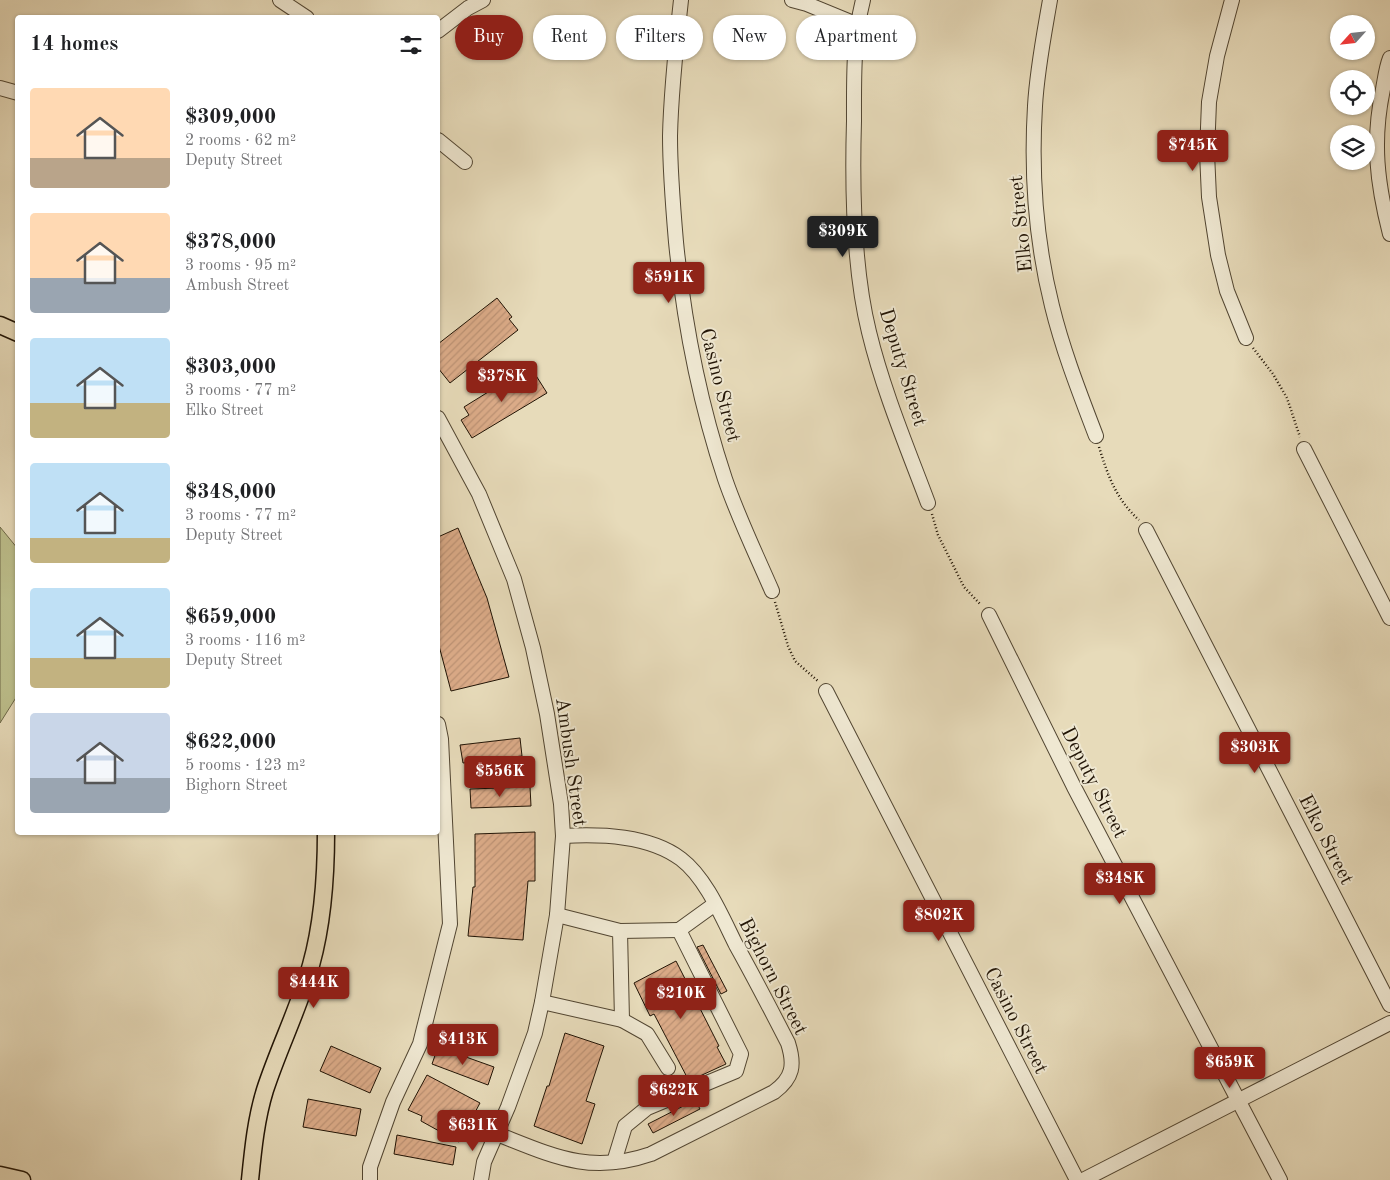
<!DOCTYPE html>
<meta charset="utf-8">
<style>
body{margin:0;font-family:"Old Standard TT",serif;background:#f6f6f6;color:#202124;height:100vh;display:flex;flex-direction:column;font-size:19px;white-space:nowrap}
*{box-sizing:border-box;margin:0}
p{font-size:16px;color:#757577}
.icon{flex:none;width:28px;height:28px;fill:none;stroke:currentColor;stroke-width:2;stroke-linecap:round;stroke-linejoin:round}
.map{position:relative;flex:1;overflow:hidden}
.panel{position:absolute;left:15px;top:15px;width:425px;height:820px;display:flex;flex-direction:column;background:#fff;border-radius:5px;box-shadow:0 1px 4px #0004}
.panel>*{flex:none}
.guide{position:absolute;left:455px;top:15px;width:475px;height:45px;display:flex;gap:10px}
.needle{width:32px;rotate:243deg}
.controls{position:absolute;left:1330px;top:15px;display:grid;gap:10px}
.controls a{display:grid;place-items:center;width:45px;height:45px;border-radius:50%;background:#fff;box-shadow:0 1px 4px #0004;font-size:25px}
.price{position:absolute;translate:-50% -42px;padding:0 11px;border-radius:5px;background:#8f2418;color:#fff;font-size:16px;line-height:32px;filter:drop-shadow(0 1px 2px #0008)}
.price::after{content:'';position:absolute;left:50%;top:30px;width:15px;height:11px;margin-left:-8px;background:inherit;clip-path:polygon(0 0,100% 0,50% 100%)}
.price.on{background:#222;color:#fff}
ul{padding:0;list-style:none}
li{display:flex;align-items:center;gap:15px;height:125px;padding:0 15px}
li span{display:grid;place-items:center;flex:none;width:140px;height:100px;border-radius:5px;color:#555}
li>.icon{margin-inline-start:auto}
span .icon{width:60px;height:60px;fill:#fffc;stroke-width:1}
li b{font-size:21px}
h2{display:flex;justify-content:space-between;align-items:center;height:60px;padding:0 15px;font-size:21px}
.tag{padding:0 18px;border-radius:22px;background:#fff;box-shadow:0 1px 4px #0004;font-size:18px;line-height:45px}
.tag.on{background:#8f2418;color:#fff}
.map>svg:first-child{display:block}
</style>
<div class="map">
<svg width="1390" height="1180" viewBox="0 0 1390 1180">
<defs>
<pattern id="building-hatch" width="6" height="6" patternUnits="userSpaceOnUse" patternTransform="scale(1.25)"><rect width="6" height="6" fill="#dbab88"/><path d="M-1 1l2-2M0 6l6-6M5 7l2-2" fill="none" stroke="#bc9274"/></pattern>
</defs>
<rect width="100%" height="100%" fill="#e7dbba"/>
<filter id="stains"><feTurbulence type="fractalNoise" baseFrequency=".004" numOctaves="4"/><feColorMatrix values="0 0 0 0 .2 0 0 0 0 .09 0 0 0 0 .02 0 0 0 .5 -.17"/></filter>
<radialGradient id="worn" r=".72"><stop offset=".6" stop-color="#630" stop-opacity="0"/><stop offset="1" stop-color="#630" stop-opacity=".3"/></radialGradient>
<path fill="#bcbe8b" stroke="#6e6948" d="M0 527 18 549 17 696 0 723Z"/>
<g fill="url(#building-hatch)" stroke="#211405">
<path d="M497 298 512 317 509 319 518 330 450 383 438 368V344Z"/>
<path d="M522 371 526 378 535 374 547 393 472 438 461 420 469 415 464 407Z"/>
<path d="M458 528 487 598 509 677 451 691 438 642V537Z"/>
<path d="M520 738 522 756 463 763 460 745Z"/>
<path d="M530 787 531 806 471 808 470 789Z"/>
<path d="M535 832V881H528L523 940 468 936 473 887H475V834Z"/>
<path d="M703 945 727 991 721 994 697 947Z"/>
<path d="M676 961 719 1046 717 1047 726 1064 689 1081 654 1014 650 1016 634 983Z"/>
<path d="M565 1033 604 1046 586 1101 595 1104 582 1144 534 1126 547 1086H549Z"/>
<path d="M331 1046 381 1068 370 1093 320 1071Z"/>
<path d="M438 1047 494 1067 488 1085 432 1064Z"/>
<path d="M427 1075 480 1103 459 1142 421 1121 422 1116 408 1110Z"/>
<path d="M308 1099 361 1109 356 1136 303 1127Z"/>
<path d="M695 1100 700 1109 653 1133 648 1124Z"/>
<path d="M397 1135 456 1147 453 1165 394 1154Z"/>
</g>
<g fill="none" stroke-linecap="round" stroke-linejoin="round">
<g stroke="#524632" stroke-width="16">
<g id="minor">
<path d="M280 0 307 18"/>
<path d="M681 0C676 45 671 90 670 136 670 171 673 207 676 242 684 323 699 401 725 479 738 517 756 554 772 591"/>
<path d="M792 0 807 4 858 25"/>
<path d="M863 0C853 39 854 81 854 121 852 188 853 267 869 332 883 390 907 447 928 503"/>
<path d="M1050 0C1044 35 1037 70 1035 106 1031 172 1036 242 1052 306 1063 351 1080 394 1096 436"/>
<path d="M1232 0 1217 56 1209 102 1207 153 1209 197 1218 255 1227 291 1246 338"/>
<path d="M438 31 468 8 483 0"/>
<path d="M1390 58C1386 68 1385 79 1383 89 1372 141 1377 183 1390 234"/>
<path d="M0 88 18 93"/>
<path d="M438 140 465 162"/>
<path d="M438 418 479 494 514 579 533 648 547 714 561 804 563 836 557 915 542 1002 535 1033 508 1107 484 1162 481 1180"/>
<path d="M1304 449 1390 618"/>
<path d="M1146 530 1390 1005"/>
<path d="M989 615 1074 787 1280 1180"/>
<path d="M826 691 1077 1180"/>
<path d="M557 915 620 931 622 1020"/>
<path d="M620 931 679 930"/>
<path d="M542 1002 622 1020 647 1034 668 1068"/>
<path d="M497 1134C553 1156 590 1175 651 1154L774 1092C793 1078 795 1065 788 1043 771 1010 754 977 736 945 722 917 706 878 681 859 649 835 601 834 563 836"/>
<path d="M614 1162 625 1126 647 1108 736 1071 741 1054 679 930 715 904"/>
<path d="M370 1180V1167L393 1102 420 1044 450 924 441 739 438 724"/>
<path d="M1083 1180 1390 1023"/>
</g>
</g>
<g stroke="#211405" stroke-width="19">
<g id="major">
<path d="M0 325 18 333"/>
<path d="M0 1175 22 1180"/>
<path d="M250 1180C253 1150 256 1119 265 1090 279 1047 299 1008 311 965 323 922 326 876 326 832"/>
</g>
</g>
<g stroke="#211405" stroke-width="2.5" stroke-dasharray="1 2.5" stroke-linecap="butt">
<path d="M1253 348 1273 374 1287 398 1300 437"/>
<path d="M1099 447C1108 476 1116 499 1139 520"/>
<path d="M932 514 938 535 964 587 981 605"/>
<path d="M775 602 788 646 795 661 819 682"/>
</g>
<use href="#minor" stroke="#efe8d2" stroke-width="14"/>
<use href="#major" stroke="#e7dbba" stroke-width="16"/>
</g>
<g text-anchor="middle" stroke-width="4" stroke-linejoin="round" paint-order="stroke">
<g font-size="20" fill="#211405" stroke="#efe8d2">
<text transform="translate(1020 224) rotate(-96)" y="7">Elko Street</text>
<text transform="translate(904 367) rotate(73)" y="7">Deputy Street</text>
<text transform="translate(721 385) rotate(76)" y="7">Casino Street</text>
<text transform="translate(572 762) rotate(82)" y="7">Ambush Street</text>
<text transform="translate(1095 782) rotate(63)" y="7">Deputy Street</text>
<text transform="translate(1327 839) rotate(63)" y="7">Elko Street</text>
<text transform="translate(774 976) rotate(63)" y="7">Bighorn Street</text>
<text transform="translate(1017 1020) rotate(63)" y="7">Casino Street</text>
</g>
</g>
<rect width="100%" height="100%" filter="url(#stains)"/>
<rect width="100%" height="100%" fill="url(#worn)"/>
</svg>
<div class="controls">
<a><svg class="needle" viewBox="-14 -14 28 28"><path d="M0-13l5 13h-10z" fill="#e53935"/><path d="M0 13l5-13h-10z" fill="#757577"/></svg></a>
<a><svg class="icon" aria-label="locate" viewBox="0 0 24 24"><circle cx="12" cy="12" r="6"/><path d="M12 2v4M12 18v4M2 12h4M18 12h4"/></svg></a>
<a><svg class="icon" aria-label="layers" viewBox="0 0 24 24"><path d="M12 4l9 5-9 5-9-5zM3 14l9 5 9-5"/></svg></a>
</div>
<b class="price" style="left:1193px;top:172px">$745K</b>
<b class="price on" style="left:843px;top:258px">$309K</b>
<b class="price" style="left:669px;top:304px">$591K</b>
<b class="price" style="left:502px;top:403px">$378K</b>
<b class="price" style="left:1255px;top:774px">$303K</b>
<b class="price" style="left:500px;top:798px">$556K</b>
<b class="price" style="left:1120px;top:905px">$348K</b>
<b class="price" style="left:939px;top:942px">$802K</b>
<b class="price" style="left:314px;top:1009px">$444K</b>
<b class="price" style="left:681px;top:1020px">$210K</b>
<b class="price" style="left:463px;top:1066px">$413K</b>
<b class="price" style="left:1230px;top:1089px">$659K</b>
<b class="price" style="left:674px;top:1117px">$622K</b>
<b class="price" style="left:473px;top:1152px">$631K</b>
<div class="guide">
<a class="tag on">Buy</a>
<a class="tag">Rent</a>
<a class="tag">Filters</a>
<a class="tag">New</a>
<a class="tag">Apartment</a>
</div>
<section class="panel">
<h2>14 homes<svg class="icon" aria-label="filters" viewBox="0 0 24 24"><path d="M4 7h16M4 17h16"/><circle cx="9" cy="7" r="2"/><circle cx="15" cy="17" r="2"/></svg></h2>
<ul>
<li><span style="background:linear-gradient(#ffd9b3 70%,#b9a48a 0)"><svg class="icon" aria-label="home" viewBox="0 0 24 24"><path d="M3 11l9-7 9 7M6 9v11h12V9"/></svg></span><div><b>$309,000</b><p>2 rooms · 62 m²</p><p>Deputy Street</p></div></li>
<li><span style="background:linear-gradient(#ffd9b3 65%,#9aa5b1 0)"><svg class="icon" aria-label="home" viewBox="0 0 24 24"><path d="M3 11l9-7 9 7M6 9v11h12V9"/></svg></span><div><b>$378,000</b><p>3 rooms · 95 m²</p><p>Ambush Street</p></div></li>
<li><span style="background:linear-gradient(#bfe0f5 65%,#c2b280 0)"><svg class="icon" aria-label="home" viewBox="0 0 24 24"><path d="M3 11l9-7 9 7M6 9v11h12V9"/></svg></span><div><b>$303,000</b><p>3 rooms · 77 m²</p><p>Elko Street</p></div></li>
<li><span style="background:linear-gradient(#bfe0f5 75%,#c2b280 0)"><svg class="icon" aria-label="home" viewBox="0 0 24 24"><path d="M3 11l9-7 9 7M6 9v11h12V9"/></svg></span><div><b>$348,000</b><p>3 rooms · 77 m²</p><p>Deputy Street</p></div></li>
<li><span style="background:linear-gradient(#bfe0f5 70%,#c2b280 0)"><svg class="icon" aria-label="home" viewBox="0 0 24 24"><path d="M3 11l9-7 9 7M6 9v11h12V9"/></svg></span><div><b>$659,000</b><p>3 rooms · 116 m²</p><p>Deputy Street</p></div></li>
<li><span style="background:linear-gradient(#c9d6e8 65%,#9aa5b1 0)"><svg class="icon" aria-label="home" viewBox="0 0 24 24"><path d="M3 11l9-7 9 7M6 9v11h12V9"/></svg></span><div><b>$622,000</b><p>5 rooms · 123 m²</p><p>Bighorn Street</p></div></li>
</ul>
</section>
</div>
